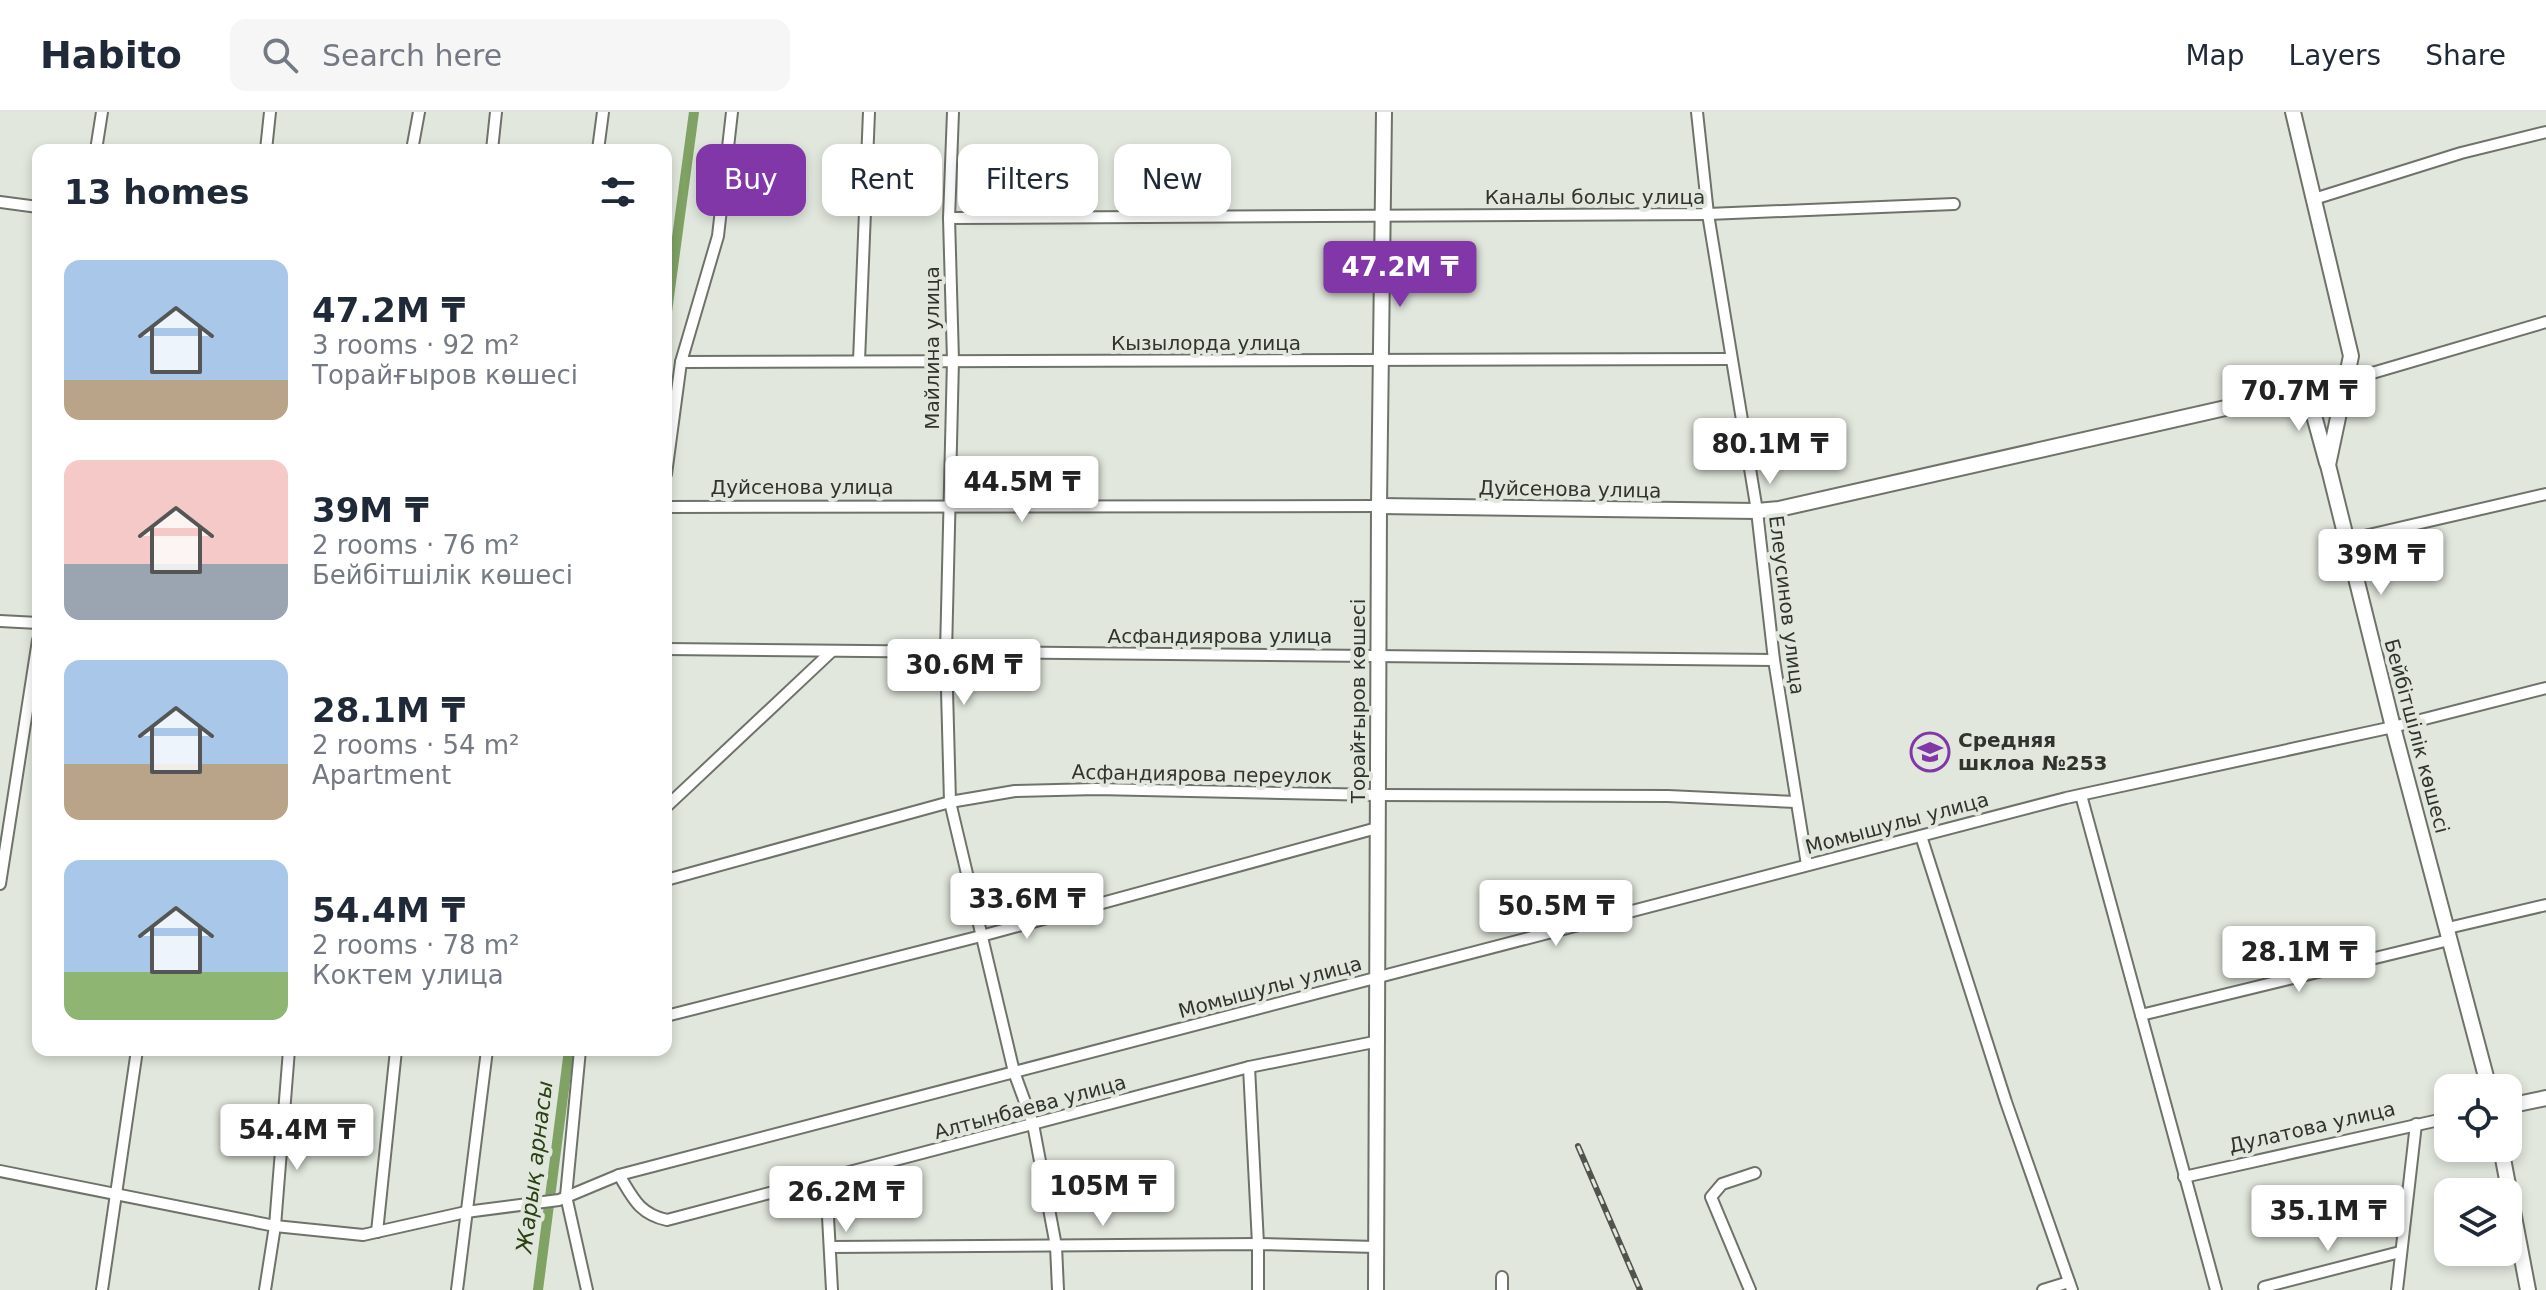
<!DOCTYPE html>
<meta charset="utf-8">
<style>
body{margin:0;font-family:"DejaVu Sans",sans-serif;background:#f6f6f7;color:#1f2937;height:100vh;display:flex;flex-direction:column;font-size:30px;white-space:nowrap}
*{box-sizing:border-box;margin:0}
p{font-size:26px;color:#747a83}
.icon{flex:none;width:44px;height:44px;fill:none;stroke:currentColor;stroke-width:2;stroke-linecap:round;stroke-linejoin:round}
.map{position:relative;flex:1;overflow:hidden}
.sheet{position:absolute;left:32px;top:32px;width:640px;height:912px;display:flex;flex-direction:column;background:#fff;border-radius:16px;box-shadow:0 4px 12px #0003}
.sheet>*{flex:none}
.hud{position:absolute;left:696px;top:32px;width:760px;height:72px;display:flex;gap:16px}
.fabs{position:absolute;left:2434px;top:962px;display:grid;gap:16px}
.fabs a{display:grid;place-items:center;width:88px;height:88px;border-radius:16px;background:#fff;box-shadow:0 4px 12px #0003;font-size:40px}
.price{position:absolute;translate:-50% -68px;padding:0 18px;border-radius:8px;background:#fff;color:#222;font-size:26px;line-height:52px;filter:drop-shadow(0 2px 4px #0008)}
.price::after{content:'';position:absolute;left:50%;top:48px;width:24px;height:18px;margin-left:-12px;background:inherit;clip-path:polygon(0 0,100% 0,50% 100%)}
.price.active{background:#8237a9;color:#fff}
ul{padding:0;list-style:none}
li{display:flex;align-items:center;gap:24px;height:200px;padding:0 32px}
li span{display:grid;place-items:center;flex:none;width:224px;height:160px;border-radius:16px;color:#555}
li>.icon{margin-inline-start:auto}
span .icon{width:96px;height:96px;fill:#fffc;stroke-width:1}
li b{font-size:34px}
h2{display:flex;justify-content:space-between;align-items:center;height:96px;padding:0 32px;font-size:34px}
.pill{padding:0 28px;border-radius:16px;background:#fff;box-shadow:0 4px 12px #0003;font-size:28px;line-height:72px}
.pill.active{background:#8237a9;color:#fff}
header{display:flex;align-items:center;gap:48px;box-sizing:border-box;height:112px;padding:0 40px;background:#fff;border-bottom:2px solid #e0e1e3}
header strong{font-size:38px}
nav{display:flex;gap:44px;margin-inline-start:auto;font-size:28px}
.search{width:560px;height:72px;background:#f6f6f7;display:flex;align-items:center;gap:20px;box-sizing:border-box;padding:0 28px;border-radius:16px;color:#747a83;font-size:30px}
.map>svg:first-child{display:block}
</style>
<header>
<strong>Habito</strong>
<div class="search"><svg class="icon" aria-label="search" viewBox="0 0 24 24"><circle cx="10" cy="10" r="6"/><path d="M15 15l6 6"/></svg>Search here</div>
<nav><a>Map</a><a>Layers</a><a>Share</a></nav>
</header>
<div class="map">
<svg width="2546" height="1178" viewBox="0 0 2546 1178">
<rect width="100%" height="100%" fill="#e1e7dd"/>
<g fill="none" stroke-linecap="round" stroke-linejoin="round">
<g stroke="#80a264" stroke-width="10">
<path d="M666 207 694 0"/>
<path d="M538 1178 569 938"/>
</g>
<g stroke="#6e736a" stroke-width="14">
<g id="street">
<path d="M953 0 949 106 953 248 946 541 950 690 1014 960 1033 1012 1056 1134 1058 1178"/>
<path d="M1697 0 1708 102 1757 399 1774 548 1807 753"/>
<path d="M96 38 102 0"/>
<path d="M266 38 270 0"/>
<path d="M412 38 419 0"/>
<path d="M492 38 496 0"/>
<path d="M598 38 603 0"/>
<path d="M2314 87 2461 41 2546 20"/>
<path d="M0 90 38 95"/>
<path d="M949 106 1708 102 1954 92"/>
<path d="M859 249 869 0"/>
<path d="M681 250 1730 247"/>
<path d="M2345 269 2546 210"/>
<path d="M666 362 681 250 718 124 732 0"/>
<path d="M666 395 1379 394"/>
<path d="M2347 428 2546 382"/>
<path d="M0 509 38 511"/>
<path d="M666 537C1035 543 1405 542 1774 548"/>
<path d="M2081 683 2216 1178"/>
<path d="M666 695 832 539"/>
<path d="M1921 724 2006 990 2072 1178"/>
<path d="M666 768 950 690 1015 679 1096 677 1378 683 1668 684 1796 690"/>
<path d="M0 772 38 528"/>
<path d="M2448 816 2546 793"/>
<path d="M2141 903 2449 828"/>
<path d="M666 904 981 824 1377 716"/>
<path d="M580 938 566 1084 587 1178"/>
<path d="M1249 955 1258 1132V1178"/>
<path d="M0 1059 275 1114 363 1123 466 1100 559 1088 619 1063 2066 686 2393 615 2546 576"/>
<path d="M619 1063C633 1086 639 1102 667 1108L1249 955 1379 929"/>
<path d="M2184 1065 2448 1006"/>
<path d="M826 1068 832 1178"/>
<path d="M377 1120 396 938"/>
<path d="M830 1135 1258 1132 1376 1135"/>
<path d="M2264 1175 2400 1140"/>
<path d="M102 1178 137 938"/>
<path d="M265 1178 275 1114 289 938"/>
<path d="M457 1178 487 938"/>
<path d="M1502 1178V1165"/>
<path d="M1750 1178 1711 1085 1722 1072 1755 1061"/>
<path d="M2043 1178 2069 1170"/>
<path d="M2397 1178 2416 1012"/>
</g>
</g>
<g stroke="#6e736a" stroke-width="18">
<g id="secondary">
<path d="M2293 0 2351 244 2328 353 2393 615 2489 976"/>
<path d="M2307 278 2327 351"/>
<path d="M1379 394 1757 399 1779 397 2345 269"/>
<path d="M2508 994 2546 986"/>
<path d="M2501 1036 2528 1178"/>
<path d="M1376 1178 1379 394 1384 0"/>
</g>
</g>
<use href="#street" stroke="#fff" stroke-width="10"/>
<use href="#secondary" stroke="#fff" stroke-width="14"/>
<g stroke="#51534e" stroke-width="6">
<path id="rail" d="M1578 1034 1640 1178"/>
</g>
<use href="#rail" stroke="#e1e7dd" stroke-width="3" stroke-dasharray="9" stroke-linecap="butt"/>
</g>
<defs>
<g id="school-ring" transform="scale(2)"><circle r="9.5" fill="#e1e7dd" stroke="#8237a9" stroke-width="1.5"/><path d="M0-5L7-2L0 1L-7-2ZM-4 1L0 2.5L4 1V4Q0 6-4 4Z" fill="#8237a9"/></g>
</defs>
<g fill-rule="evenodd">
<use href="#school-ring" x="1930" y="640"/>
</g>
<g text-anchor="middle" stroke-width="8" stroke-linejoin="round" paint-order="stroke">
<g font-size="20" fill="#31332f" stroke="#e1e7dd">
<text x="1595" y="92">Каналы болыс улица</text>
<text x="1206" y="238">Кызылорда улица</text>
<text transform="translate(932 236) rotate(-90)" y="7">Майлина улица</text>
<text x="802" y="382">Дуйсенова улица</text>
<text transform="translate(1570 377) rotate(1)" y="7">Дуйсенова улица</text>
<text transform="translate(1787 493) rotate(83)" y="7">Елеусинов улица</text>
<text x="1220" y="531">Асфандиярова улица</text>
<text transform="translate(1358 589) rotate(-90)" y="7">Торайғыров көшесі</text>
<text transform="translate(2417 624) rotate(75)" y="7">Бейбітшілік көшесі</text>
<text transform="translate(1202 662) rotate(1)" y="7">Асфандиярова переулок</text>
<text transform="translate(1897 711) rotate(-15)" y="7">Момышулы улица</text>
<text transform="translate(1270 875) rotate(-15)" y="7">Момышулы улица</text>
<text transform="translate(1030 995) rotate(-15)" y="7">Алтынбаева улица</text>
<text transform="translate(2312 1015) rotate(-13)" y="7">Дулатова улица</text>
</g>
<g font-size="20" font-weight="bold" fill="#31332f" stroke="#e1e7dd" text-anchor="start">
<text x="1958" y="635">Средняя<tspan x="1958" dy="23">шклоа №253</tspan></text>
</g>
<g font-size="22" font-style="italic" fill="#2a4114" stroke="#e1e7dd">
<text transform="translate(534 1055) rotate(-83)" y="8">Жарық арнасы</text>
</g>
</g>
</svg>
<div class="fabs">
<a><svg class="icon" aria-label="locate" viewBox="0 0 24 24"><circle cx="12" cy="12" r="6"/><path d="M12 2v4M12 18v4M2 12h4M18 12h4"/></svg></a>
<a><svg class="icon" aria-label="layers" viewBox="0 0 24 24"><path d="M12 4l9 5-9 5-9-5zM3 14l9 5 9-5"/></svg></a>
</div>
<b class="price active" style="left:1400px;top:197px">47.2M ₸</b>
<b class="price" style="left:2299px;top:321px">70.7M ₸</b>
<b class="price" style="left:1770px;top:374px">80.1M ₸</b>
<b class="price" style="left:1022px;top:412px">44.5M ₸</b>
<b class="price" style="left:2381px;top:485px">39M ₸</b>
<b class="price" style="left:964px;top:595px">30.6M ₸</b>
<b class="price" style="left:1027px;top:829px">33.6M ₸</b>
<b class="price" style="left:1556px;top:836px">50.5M ₸</b>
<b class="price" style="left:2299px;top:882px">28.1M ₸</b>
<b class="price" style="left:297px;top:1060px">54.4M ₸</b>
<b class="price" style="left:1103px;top:1116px">105M ₸</b>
<b class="price" style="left:846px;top:1122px">26.2M ₸</b>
<b class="price" style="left:2328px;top:1141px">35.1M ₸</b>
<div class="hud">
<a class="pill active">Buy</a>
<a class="pill">Rent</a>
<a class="pill">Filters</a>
<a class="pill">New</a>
</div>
<section class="sheet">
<h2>13 homes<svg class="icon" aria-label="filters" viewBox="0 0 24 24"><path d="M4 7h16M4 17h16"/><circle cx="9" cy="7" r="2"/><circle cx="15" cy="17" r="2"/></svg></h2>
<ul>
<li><span style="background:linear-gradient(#a9c7e8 75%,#b9a48a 0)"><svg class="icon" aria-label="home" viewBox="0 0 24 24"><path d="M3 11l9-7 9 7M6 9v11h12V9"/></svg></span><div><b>47.2M ₸</b><p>3 rooms · 92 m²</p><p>Торайғыров көшесі</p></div></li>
<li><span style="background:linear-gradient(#f6c9c9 65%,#9aa5b1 0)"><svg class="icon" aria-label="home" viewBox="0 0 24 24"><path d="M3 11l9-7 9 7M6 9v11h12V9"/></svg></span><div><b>39M ₸</b><p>2 rooms · 76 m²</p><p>Бейбітшілік көшесі</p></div></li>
<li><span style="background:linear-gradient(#a9c7e8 65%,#b9a48a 0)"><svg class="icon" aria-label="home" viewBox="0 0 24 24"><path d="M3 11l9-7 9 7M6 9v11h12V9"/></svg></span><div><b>28.1M ₸</b><p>2 rooms · 54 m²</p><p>Apartment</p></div></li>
<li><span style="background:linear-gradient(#a9c7e8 70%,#8fb573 0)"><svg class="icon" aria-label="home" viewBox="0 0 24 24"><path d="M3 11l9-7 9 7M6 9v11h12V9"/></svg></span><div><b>54.4M ₸</b><p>2 rooms · 78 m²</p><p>Коктем улица</p></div></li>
</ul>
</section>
</div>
